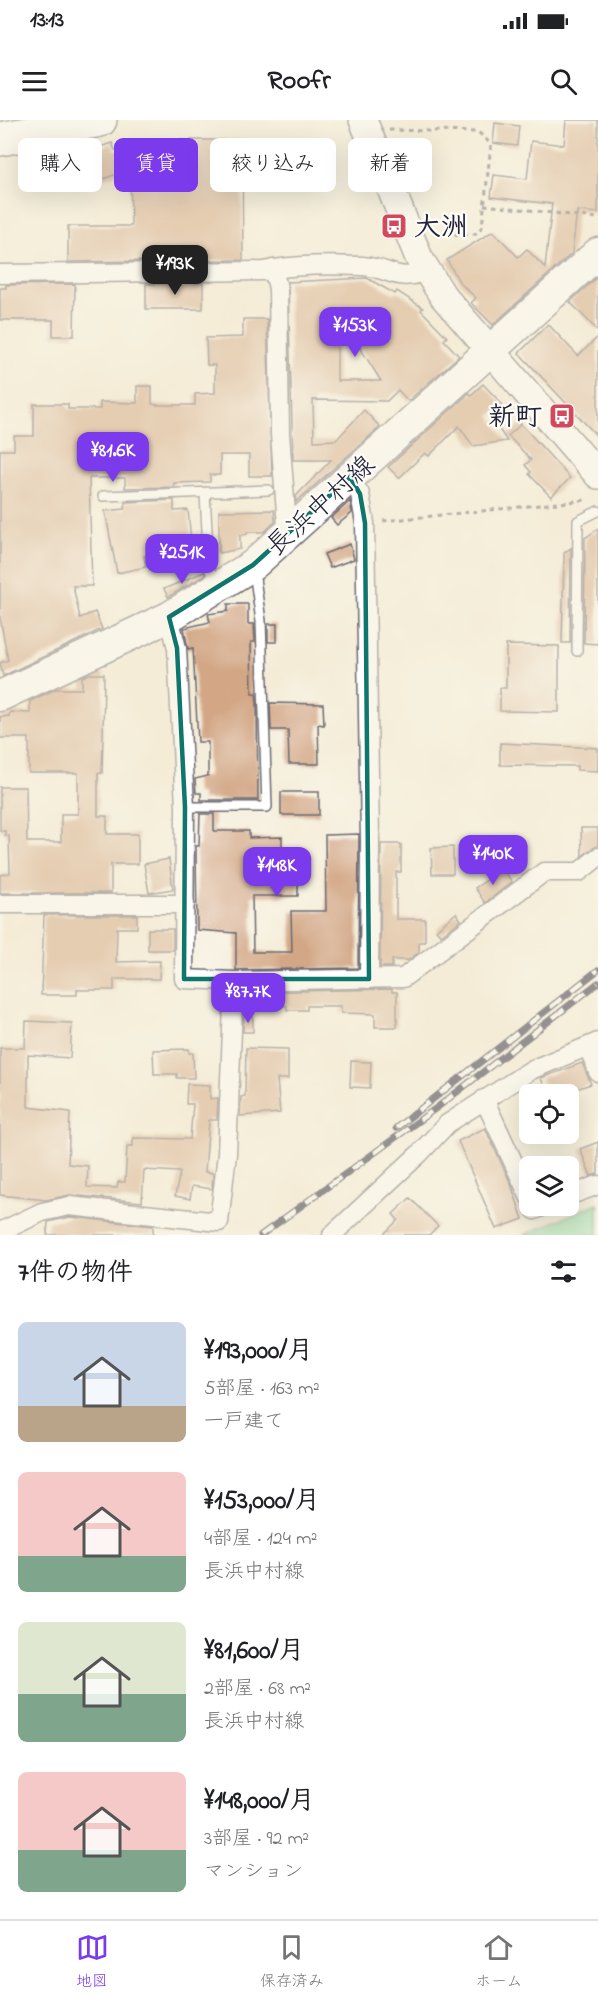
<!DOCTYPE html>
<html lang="ja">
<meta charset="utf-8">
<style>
body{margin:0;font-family:"Indie Flower","Klee One",sans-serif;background:#f2f2f2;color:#202124;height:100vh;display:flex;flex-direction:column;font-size:22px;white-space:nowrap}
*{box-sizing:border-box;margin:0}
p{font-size:20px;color:#757577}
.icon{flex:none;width:33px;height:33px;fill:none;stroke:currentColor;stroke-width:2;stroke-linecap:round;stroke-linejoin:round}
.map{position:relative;height:1115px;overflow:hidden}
.sheet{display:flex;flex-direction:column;background:#fff;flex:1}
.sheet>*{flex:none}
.top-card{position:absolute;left:18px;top:18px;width:562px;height:54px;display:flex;gap:12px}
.controls{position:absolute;left:519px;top:964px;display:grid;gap:12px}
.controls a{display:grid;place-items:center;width:60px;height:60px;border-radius:9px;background:#fff;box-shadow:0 6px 24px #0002;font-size:30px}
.price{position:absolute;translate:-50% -51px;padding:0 14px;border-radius:12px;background:#7c3aed;color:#fff;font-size:20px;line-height:39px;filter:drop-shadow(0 2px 3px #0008)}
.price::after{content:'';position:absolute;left:50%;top:36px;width:18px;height:14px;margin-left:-9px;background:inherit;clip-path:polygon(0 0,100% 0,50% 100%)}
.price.active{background:#222;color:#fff}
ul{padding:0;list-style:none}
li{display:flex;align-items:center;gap:18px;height:150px;padding:0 18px}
li span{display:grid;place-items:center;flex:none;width:168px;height:120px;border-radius:9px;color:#555}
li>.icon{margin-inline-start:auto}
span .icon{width:72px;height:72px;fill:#fffc;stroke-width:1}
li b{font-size:26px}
h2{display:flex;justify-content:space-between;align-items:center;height:72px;padding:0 18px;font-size:26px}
.pill{padding:0 21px;border-radius:9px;background:#fff;box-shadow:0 6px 24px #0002;font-size:21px;line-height:54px}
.pill.active{background:#7c3aed;color:#fff}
.status{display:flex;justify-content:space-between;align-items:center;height:42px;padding:0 30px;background:#fff;direction:ltr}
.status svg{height:16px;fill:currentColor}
header{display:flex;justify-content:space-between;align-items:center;height:78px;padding:0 18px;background:#fff;font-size:27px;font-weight:700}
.tab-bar{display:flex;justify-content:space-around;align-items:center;height:84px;border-top:2px solid #e0e0e0;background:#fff;font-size:16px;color:#757577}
.tab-bar a{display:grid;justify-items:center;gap:3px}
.tab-bar .active{color:#7c3aed}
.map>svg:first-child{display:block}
</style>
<div class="status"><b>13:13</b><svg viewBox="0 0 49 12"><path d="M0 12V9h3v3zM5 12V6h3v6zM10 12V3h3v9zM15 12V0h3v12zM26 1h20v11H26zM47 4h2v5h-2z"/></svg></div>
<header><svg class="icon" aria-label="menu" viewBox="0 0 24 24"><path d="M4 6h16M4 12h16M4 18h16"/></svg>Roofr<svg class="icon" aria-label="search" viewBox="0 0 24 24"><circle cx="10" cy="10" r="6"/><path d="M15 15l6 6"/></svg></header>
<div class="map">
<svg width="598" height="1115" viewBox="0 0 598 1115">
<rect width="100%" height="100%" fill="#fdfcf7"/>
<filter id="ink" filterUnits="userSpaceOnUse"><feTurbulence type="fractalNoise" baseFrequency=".0167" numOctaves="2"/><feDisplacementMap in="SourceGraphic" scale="12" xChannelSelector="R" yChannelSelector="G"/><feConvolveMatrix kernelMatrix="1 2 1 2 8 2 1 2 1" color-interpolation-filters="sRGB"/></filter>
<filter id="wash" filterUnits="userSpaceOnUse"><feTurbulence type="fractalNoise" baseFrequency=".008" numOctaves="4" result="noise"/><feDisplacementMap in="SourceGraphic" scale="24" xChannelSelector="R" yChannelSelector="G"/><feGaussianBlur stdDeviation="1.35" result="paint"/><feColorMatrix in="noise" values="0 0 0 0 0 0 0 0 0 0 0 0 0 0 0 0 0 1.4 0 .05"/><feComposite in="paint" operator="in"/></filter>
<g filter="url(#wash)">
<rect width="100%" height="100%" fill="#f4ecd7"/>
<path fill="#82dca2" stroke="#527f6e" stroke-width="1.5" d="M598 1083V1115H524Z"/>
<g id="blocks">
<g fill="#d3a786" fill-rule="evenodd">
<path d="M566 0H598V93L577 91 572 133 493 205 471 183 476 178 460 163 447 140 493 111 518 137 527 129 545 148 552 84 491 77 494 55 527 59 531 21 564 25Z"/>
<path d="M495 3 519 6 517 26 493 23Z"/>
<path d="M180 20H242L243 140 68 142V106H131L130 49 90 64 85 51 71 56 65 39 112 23 115 30H180Z"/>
<path d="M597 157 598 159V211L570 182Z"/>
<path d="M367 158 395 174 397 171 423 188 421 190 447 217 444 220 459 236 408 281 398 270 387 281 313 280 314 321 336 320 364 290 380 307 296 382V376L331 340H293L288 162ZM337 191 381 261H337Z"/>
<path d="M203 163V189H146V164Z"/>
<path d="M75 164 74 216H53V200H0V168H6V165Z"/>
<path d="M243 199H267L272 356H249V335H220V355H210V362L174 363V367L125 368V358H89L92 466H73L80 498 95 492 102 509 3 556 0 543 8 540 0 498V330H14V316H34V284H68V289H100V282L137 283V266H152V284L156 285H195V274L215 273V245H207L206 218 243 217Z"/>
<path d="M548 204 578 236 598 217V317L519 233Z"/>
<path d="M483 264 502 284 490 296 507 321 473 326 459 306 429 336 425 333 399 358 388 347 469 273 471 275Z"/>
<path d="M521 304 570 358 551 377 529 354 531 352 525 345 531 340 508 316Z"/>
<path d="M174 380V391L188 390 192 430 144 436 146 447 117 453 105 391 125 389V382Z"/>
<path d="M350 381 352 393 337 405 331 398Z"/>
<path d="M274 390 275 402 264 412H247V414L240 415V429L219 433V391Z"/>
<path d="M598 409V524L584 523 585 418Z"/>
<path d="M350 424 354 439 330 448 324 434Z"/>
<path d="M571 428 570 523H562L564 438V433Z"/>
<path d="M204 452 205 455 168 477 164 469Z"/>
<path d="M228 484H248V504H254L255 522H251L252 573H256L257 583 258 680H201V673H196L195 659 208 656V622H198L193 528 188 529 184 508 210 502 208 494 228 491Z"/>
<rect x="268" y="504" width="9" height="18"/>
<path d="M506 525 559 526V592L500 591V568H506Z"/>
<path d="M89 554H104L103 618 102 653H98V696H107V714H138V744H111V773H0V755L10 753 9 716H5V711H0V667H26L27 722H61V694H78V653H29V618H0V597L9 596 10 592 30 593V581L56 569H82V557Z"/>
<path d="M270 583 323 584 324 605 318 604 319 644H289L288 610H271Z"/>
<path d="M500 623 598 628V651L577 650V646L500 645Z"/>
<rect x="281" y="672" width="38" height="23"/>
<path d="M200 694H214V711H249V718L282 717V740H298V776H252L253 832H292L291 791H326L325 715 359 714 358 848 236 850V813L197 810 196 726H199Z"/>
<path d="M581 708H598V725L582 736Z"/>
<path d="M381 724H401V752H396V799H425V822H419V832L409 840H392V847H380Z"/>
<path d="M453 727V754H432L431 728Z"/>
<path d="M169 739 173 769 149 773 144 744Z"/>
<path d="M503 749 512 762 485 783 475 768Z"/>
<path d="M456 793 461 800 441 815 436 810Z"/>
<path d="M44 795H137V808H117L116 842 160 841 159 859H114V870H77V875H41Z"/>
<rect x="148" y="809" width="25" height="21"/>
<path d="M392 869V872H397V907H375V894L341 893V886H307V890H287V886H254V872Z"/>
<path d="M244 895 253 896V912H243Z"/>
<path d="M26 901 72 903 70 938 28 935V987L70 992 68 1044 88 1046 87 1067 117 1068 118 1062H125L127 1026H133V1018L190 1019 193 984H186L187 964 210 965V979L218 978 217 1000H209L205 1052 213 1053 212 1069 192 1066 190 1079 175 1076 180 1052 144 1050 142 1082 70 1075 46 1080 0 1075V928H25Z"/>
<path d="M246 928 288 929V959H277L280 993 240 996 241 977 245 976Z"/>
<path d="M189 929V933H193L194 958H177V954H154L153 930Z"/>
<path d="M351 941 371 942 370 968 350 967Z"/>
<path d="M582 943 591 964 558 975H547L541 958Z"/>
<path d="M485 1008 511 1064 523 1099 496 1109 458 1021Z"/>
<path d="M598 1022V1054L591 1056 580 1029Z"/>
<path d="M410 1078 438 1106 429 1115H383L398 1100 393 1094Z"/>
<path d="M70 1097 153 1106V1115H47L48 1102Z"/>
</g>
</g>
</g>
<g filter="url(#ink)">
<use href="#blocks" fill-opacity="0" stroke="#6c6972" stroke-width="1.5"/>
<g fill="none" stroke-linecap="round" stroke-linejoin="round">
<g stroke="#6c6972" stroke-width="12">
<g id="lane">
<path d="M205 373 209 448 215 462"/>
<path d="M103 376 269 370"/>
<path d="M577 531 578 401 598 391"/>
<path d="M185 687H267L261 501 254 451"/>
</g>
</g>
<g stroke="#6c6972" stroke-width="21">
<g id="street">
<path d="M273 149 278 168 280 314 287 406 290 411"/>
<path d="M0 154 264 151C297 144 330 145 363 146 390 148 399 164 427 150"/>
<path d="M350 357 360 374 365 403 370 721 369 859"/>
<path d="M169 497 177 528 185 687 184 859 234 861"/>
<path d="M0 784H185"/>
<path d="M588 927 598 952"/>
<path d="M484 979 530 1078"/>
<path d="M568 1076 598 1065"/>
<path d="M533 1086 535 1090 544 1086"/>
<path d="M0 1112 42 1092 69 1086 219 1102 227 1034 234 861 403 858 544 752H579L598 737"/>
<path d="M332 1115 419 1034 447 1004 531 950 598 922"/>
</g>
</g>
<g stroke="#6c6972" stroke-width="30">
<path id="secondary" d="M363 0 419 138 443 176 598 355"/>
</g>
<g stroke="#6c6972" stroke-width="33">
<path id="primary" d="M0 576 169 497 253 445 598 133"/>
</g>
<g stroke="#6c6972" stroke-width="36">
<path id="highway" d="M0 19 100 0"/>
</g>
<g stroke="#6c6972" stroke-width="3" stroke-dasharray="4.5 4.5" stroke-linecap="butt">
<path d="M389 10 478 12 491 24 482 107 475 114 432 115"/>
<path d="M484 85 598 98"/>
<path d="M383 401 588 380"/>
</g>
<use href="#lane" stroke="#fff" stroke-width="9"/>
<use href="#street" stroke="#fff" stroke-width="18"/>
<use href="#secondary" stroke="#fff" stroke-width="27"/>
<use href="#primary" stroke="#fff" stroke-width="30"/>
<use href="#highway" stroke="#fff" stroke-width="33"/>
<g stroke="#22223b" stroke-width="7">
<g id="rail">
<path d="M396 1008 598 850"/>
<path d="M261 1115 439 986 598 863"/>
</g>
</g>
<use href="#rail" stroke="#fdfcf7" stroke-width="4.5" stroke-dasharray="14" stroke-linecap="butt"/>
</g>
</g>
<path d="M0 0H598V1115H0ZM350 357 360 374 365 403 369 859H184L185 687 177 528 169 497 253 445Z" fill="#f4ecd7" fill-opacity=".55" fill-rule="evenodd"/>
<path fill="none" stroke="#0f766e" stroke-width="4.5" stroke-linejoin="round" d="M350 357 360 374 365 403 369 859H184L185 687 177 528 169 497 253 445Z"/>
<defs>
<g id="bus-square" transform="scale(1.35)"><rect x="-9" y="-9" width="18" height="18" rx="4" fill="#d1495b" stroke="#fdfcf7"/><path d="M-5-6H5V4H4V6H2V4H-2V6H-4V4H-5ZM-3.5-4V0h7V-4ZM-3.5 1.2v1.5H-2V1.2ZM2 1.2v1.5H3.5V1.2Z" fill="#fff"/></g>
</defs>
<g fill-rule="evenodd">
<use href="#bus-square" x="394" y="106"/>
<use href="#bus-square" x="562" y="296"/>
</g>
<g text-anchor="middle" stroke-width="4.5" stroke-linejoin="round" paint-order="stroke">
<g font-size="27" font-weight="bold" fill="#22223b" stroke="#fdfcf7" text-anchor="start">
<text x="414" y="115">大洲</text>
<text x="542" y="305" text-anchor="end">新町</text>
</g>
<g font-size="27" fill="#22223b" stroke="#fdfcf7">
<text transform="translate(320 385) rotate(-42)" y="9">長浜中村線</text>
</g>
</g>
</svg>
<div class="controls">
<a><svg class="icon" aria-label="locate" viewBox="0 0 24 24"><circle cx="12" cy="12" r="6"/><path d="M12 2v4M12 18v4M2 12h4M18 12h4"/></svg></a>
<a><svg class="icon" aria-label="layers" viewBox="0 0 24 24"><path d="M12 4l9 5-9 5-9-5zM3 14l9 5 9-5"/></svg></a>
</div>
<b class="price active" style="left:175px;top:176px">¥193K</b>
<b class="price" style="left:355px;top:238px">¥153K</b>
<b class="price" style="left:113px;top:363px">¥81.6K</b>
<b class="price" style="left:182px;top:465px">¥251K</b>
<b class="price" style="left:493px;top:766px">¥140K</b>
<b class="price" style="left:277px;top:778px">¥148K</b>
<b class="price" style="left:248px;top:904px">¥87.7K</b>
<div class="top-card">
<a class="pill">購入</a>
<a class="pill active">賃貸</a>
<a class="pill">絞り込み</a>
<a class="pill">新着</a>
</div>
</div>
<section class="sheet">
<h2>7件の物件<svg class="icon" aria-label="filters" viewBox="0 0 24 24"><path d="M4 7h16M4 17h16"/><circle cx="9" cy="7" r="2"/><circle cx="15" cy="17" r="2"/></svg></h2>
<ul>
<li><span style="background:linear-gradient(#c9d6e8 70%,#b9a48a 0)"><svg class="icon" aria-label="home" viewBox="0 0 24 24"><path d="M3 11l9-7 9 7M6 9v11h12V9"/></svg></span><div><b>¥193,000/月</b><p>5部屋 · 163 m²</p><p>一戸建て</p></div></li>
<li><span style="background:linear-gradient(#f6c9c9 70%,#7fa58c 0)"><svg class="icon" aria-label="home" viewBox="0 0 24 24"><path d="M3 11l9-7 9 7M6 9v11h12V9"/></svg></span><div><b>¥153,000/月</b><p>4部屋 · 124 m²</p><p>長浜中村線</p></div></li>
<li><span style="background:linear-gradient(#dfe7d0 60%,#7fa58c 0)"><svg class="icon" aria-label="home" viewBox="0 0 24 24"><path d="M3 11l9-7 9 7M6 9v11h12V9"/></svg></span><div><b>¥81,600/月</b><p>2部屋 · 68 m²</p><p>長浜中村線</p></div></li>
<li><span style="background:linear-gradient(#f6c9c9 65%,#7fa58c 0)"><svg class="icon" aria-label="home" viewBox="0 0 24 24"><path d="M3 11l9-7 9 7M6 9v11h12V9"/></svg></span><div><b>¥148,000/月</b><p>3部屋 · 92 m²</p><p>マンション</p></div></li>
</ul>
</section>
<nav class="tab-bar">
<a class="active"><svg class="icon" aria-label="map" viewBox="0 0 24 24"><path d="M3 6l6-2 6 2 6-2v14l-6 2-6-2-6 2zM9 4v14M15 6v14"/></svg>地図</a>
<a><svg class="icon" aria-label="saved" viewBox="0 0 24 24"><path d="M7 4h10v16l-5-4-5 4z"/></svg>保存済み</a>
<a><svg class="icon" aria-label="home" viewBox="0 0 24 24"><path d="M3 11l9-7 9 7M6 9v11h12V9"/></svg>ホーム</a>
</nav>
